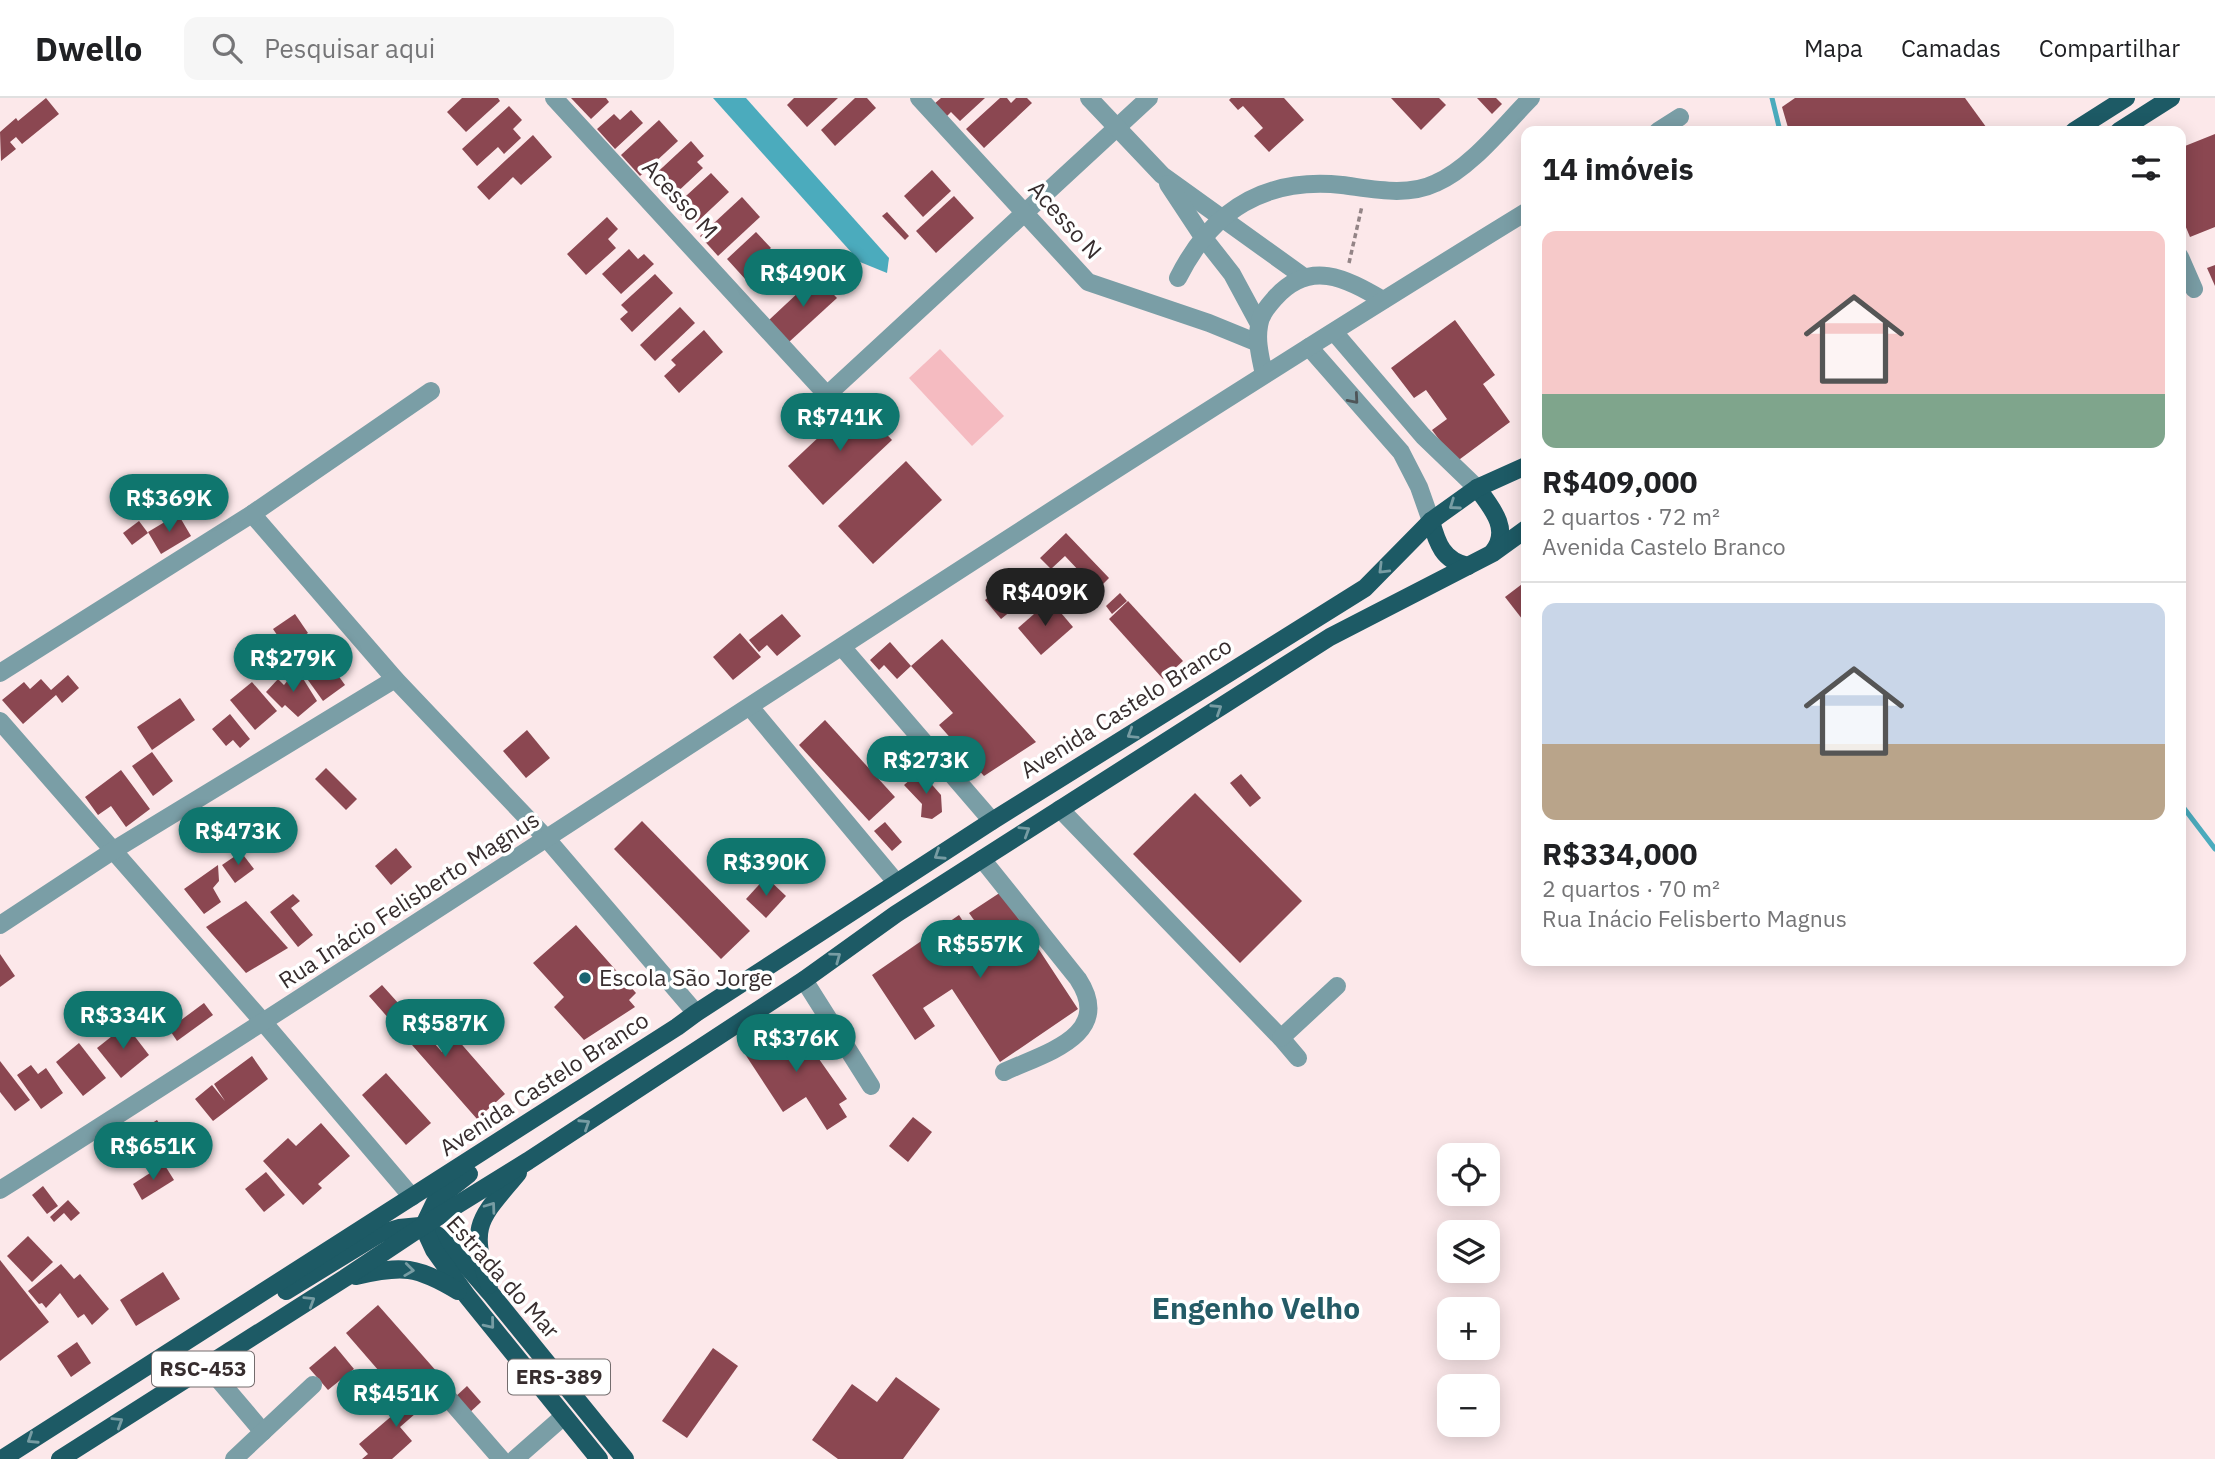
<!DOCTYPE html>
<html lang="pt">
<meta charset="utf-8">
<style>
body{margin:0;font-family:"IBM Plex Sans",sans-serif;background:#f6f6f6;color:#202124;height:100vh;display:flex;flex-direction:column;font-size:26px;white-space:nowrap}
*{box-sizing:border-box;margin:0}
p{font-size:23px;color:#757577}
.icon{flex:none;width:38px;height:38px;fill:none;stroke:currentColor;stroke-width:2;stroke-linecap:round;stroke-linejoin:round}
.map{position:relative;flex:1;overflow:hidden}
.side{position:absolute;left:1521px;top:28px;width:665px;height:840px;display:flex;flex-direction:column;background:#fff;border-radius:14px;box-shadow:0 4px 18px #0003}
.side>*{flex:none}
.controls{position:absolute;left:1437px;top:1045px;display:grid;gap:14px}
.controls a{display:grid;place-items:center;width:63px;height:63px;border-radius:14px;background:#fff;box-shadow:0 4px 18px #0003;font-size:35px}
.price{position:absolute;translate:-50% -60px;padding:0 16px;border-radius:24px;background:#0f766e;color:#fff;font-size:23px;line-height:46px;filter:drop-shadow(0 2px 4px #0008)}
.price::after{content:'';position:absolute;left:50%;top:42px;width:21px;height:16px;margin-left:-10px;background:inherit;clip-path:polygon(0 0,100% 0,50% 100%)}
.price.on{background:#222;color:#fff}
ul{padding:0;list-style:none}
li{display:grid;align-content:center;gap:14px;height:371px;padding:0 21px}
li+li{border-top:2px solid #e0e0e0}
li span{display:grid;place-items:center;height:217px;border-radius:14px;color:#555}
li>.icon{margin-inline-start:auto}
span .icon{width:126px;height:126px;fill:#fffc;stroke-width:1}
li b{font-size:30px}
h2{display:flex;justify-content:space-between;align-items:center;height:84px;padding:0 21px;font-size:30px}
header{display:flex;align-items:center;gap:42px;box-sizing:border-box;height:98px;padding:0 35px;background:#fff;border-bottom:2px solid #e0e0e0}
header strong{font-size:33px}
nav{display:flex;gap:38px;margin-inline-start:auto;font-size:24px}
.search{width:490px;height:63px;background:#f6f6f6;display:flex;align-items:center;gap:18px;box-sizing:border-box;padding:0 24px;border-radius:14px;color:#757577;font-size:26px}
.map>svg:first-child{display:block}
</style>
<header>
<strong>Dwello</strong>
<div class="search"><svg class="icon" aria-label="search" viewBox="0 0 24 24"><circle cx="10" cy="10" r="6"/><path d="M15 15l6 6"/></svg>Pesquisar aqui</div>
<nav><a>Mapa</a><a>Camadas</a><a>Compartilhar</a></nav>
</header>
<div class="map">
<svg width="2215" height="1361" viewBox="0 0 2215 1361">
<rect width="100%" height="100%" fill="#fce8ea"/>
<path fill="#f5bbc1" d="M940 251 1004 318 972 348 909 280Z"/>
<path fill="#4babbd" d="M713 0H746L889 160 887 175 860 164Z"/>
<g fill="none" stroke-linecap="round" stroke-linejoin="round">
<g stroke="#4babbd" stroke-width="5">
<path d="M1772 0 1780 33"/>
<path d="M2180 705 2215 751"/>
</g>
</g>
<g fill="#8b4751">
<path d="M46 0 59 16 22 46 16 39 10 44 16 51 1 63 0 34 16 20 18 23Z"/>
<path d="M462 0H498L500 3 466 34 447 14Z"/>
<path d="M571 0H606L609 4 591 21Z"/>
<path d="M794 0H838L807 29 787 7Z"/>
<path d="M855 0H867L876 10 835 48 821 32Z"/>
<path d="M941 0H985L960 23 951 14 946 19 934 6Z"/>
<path d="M1000 0H1007L1011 5 1016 0H1027L1032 5 984 50 966 31Z"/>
<path d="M1231 0H1284L1304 22 1269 54 1254 38 1263 30 1243 8 1238 12 1229 2Z"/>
<path d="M1391 0H1439L1446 7 1421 32Z"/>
<path d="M1477 0H1496L1502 6 1492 16Z"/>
<path d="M1795 0H1965L1989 33H1789L1782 9Z"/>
<path d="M509 8 522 22 513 31 521 40 504 56 498 49 477 68 462 51Z"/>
<path d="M631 12 643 25 615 51 597 31 614 16 620 22Z"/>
<path d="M659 22 678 43 640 78 621 57Z"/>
<path d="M2215 36V129L2190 139 2180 115V50Z"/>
<path d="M533 37 552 59 521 87 513 79 489 102 477 89Z"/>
<path d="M691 43 704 58 697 64 703 70 672 99 664 90 660 94 649 82Z"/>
<path d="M932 72 951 93 923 119 904 98Z"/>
<path d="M711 75 729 94 696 125 687 115 683 119 674 109Z"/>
<path d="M954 98 974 120 936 155 916 133Z"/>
<path d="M742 99 760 119 718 158 700 138Z"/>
<path d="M887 114 909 138 905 142 882 118Z"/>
<path d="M607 119 618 131 608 141 616 150 586 177 567 156Z"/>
<path d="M756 134 771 150 762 158 767 163 746 182 727 161Z"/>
<path d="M629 151 638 161 644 156 654 166 621 196 602 176Z"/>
<path d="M2215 167V188L2207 170Z"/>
<path d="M655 176 673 195 632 234 620 221 628 214 621 207Z"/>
<path d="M816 178 837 200 789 244 769 222Z"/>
<path d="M680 209 695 225 655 263 640 247Z"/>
<path d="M1455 222 1495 277 1483 286 1510 324 1456 364 1432 332 1447 321 1426 292 1414 300 1391 270Z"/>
<path d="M704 232 723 254 679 295 664 278 676 267 671 262Z"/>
<path d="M856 304 892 342 823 407 788 368Z"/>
<path d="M906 363 942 402 873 466 838 428Z"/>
<path d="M178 416 191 438 161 456 148 434Z"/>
<path d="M139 423 148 435 132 447 123 435Z"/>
<path d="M1066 435 1109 480 1097 492 1065 458 1051 471 1040 460Z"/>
<path d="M1011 481 1027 500 1001 521 985 502Z"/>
<path d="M1526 483V526L1505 499Z"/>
<path d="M1120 495 1127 503 1112 516 1106 508Z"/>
<path d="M1050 502 1073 529 1041 557 1018 530Z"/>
<path d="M1128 503 1183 563 1163 581 1109 521Z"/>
<path d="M295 516 308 535 286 550 273 531Z"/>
<path d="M782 516 801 538 777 558 767 547 759 554 749 542Z"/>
<path d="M740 535 761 559 733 582 713 559Z"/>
<path d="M942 541 1036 644 984 678 939 627 953 615 911 568Z"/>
<path d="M890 544 911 568 897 581 884 567 879 572 870 562Z"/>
<path d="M322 555 345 587 323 603 300 571Z"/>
<path d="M297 571 317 603 298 619 285 607 282 610 266 594 278 581 284 587Z"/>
<path d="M68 577 79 590 62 605 56 597 23 626 2 602 24 584 30 591 41 581 51 592Z"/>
<path d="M252 584 277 613 255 632 230 602Z"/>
<path d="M180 600 195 622 152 652 137 629Z"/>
<path d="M230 616 250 641 240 650 233 642 226 648 212 631Z"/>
<path d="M825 622 895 699 869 723 799 647Z"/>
<path d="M527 632 550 660 526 680 503 653Z"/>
<path d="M152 654 173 683 153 698 132 668Z"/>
<path d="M326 670 357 701 346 712 315 681Z"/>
<path d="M121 672 150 711 126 729 111 708 98 717 85 699Z"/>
<path d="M920 673 941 697 942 714 932 721 921 719 922 706 904 687Z"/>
<path d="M1241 676 1261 700 1250 709 1230 685Z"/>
<path d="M1195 695 1302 803 1240 865 1133 756Z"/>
<path d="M642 723 750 833 721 861 614 751Z"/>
<path d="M885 724 902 744 892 753 874 733Z"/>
<path d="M396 750 412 769 391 787 375 768Z"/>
<path d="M241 754 254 771 235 785 222 767Z"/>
<path d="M218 767 219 783 213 790 221 804 204 816 184 791Z"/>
<path d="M766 779 786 798 766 820 746 801Z"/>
<path d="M1001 794 1078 911 1000 964 952 891 923 910 935 928 915 942 872 877 959 817 979 848 988 842 969 815Z"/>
<path d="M293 796 300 803 291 810 313 837 298 849 270 814Z"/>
<path d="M246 803 288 850 246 875 206 829Z"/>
<path d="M576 827 636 895 629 902 635 909 584 942 554 909 564 899 533 865Z"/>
<path d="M0 856 15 878 0 889Z"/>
<path d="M382 887 442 954 457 941 505 996 477 1021 369 898Z"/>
<path d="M204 905 213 917 177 943 169 931Z"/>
<path d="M791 921 847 1001 839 1006 847 1019 827 1032 806 999 783 1014 743 953Z"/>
<path d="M126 927 149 957 121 980 97 950Z"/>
<path d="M79 945 106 980 83 998 56 964Z"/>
<path d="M252 958 268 981 213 1023 195 1001 212 987 225 1003 214 986Z"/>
<path d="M0 963 30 1002 15 1013 0 994Z"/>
<path d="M31 967 38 976 46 970 63 995 41 1011 17 977Z"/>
<path d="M386 975 431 1025 406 1047 362 997Z"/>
<path d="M913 1019 932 1034 908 1064 889 1048Z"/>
<path d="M157 1022 176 1052 150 1068 131 1038Z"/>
<path d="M321 1025 350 1058 318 1086 322 1090 303 1107 263 1063 288 1040 296 1048Z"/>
<path d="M164 1066 174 1082 142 1102 133 1086Z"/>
<path d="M266 1074 285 1097 264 1114 245 1091Z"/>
<path d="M43 1088 58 1108 47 1116 32 1097Z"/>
<path d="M68 1102 80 1115 71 1123 64 1115 54 1124 50 1119Z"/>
<path d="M28 1138 53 1164 32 1184 7 1158Z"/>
<path d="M0 1162 49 1224 0 1263Z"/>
<path d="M61 1166 74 1181 80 1176 109 1211 92 1227 84 1216 78 1220 60 1195 46 1210 42 1205 39 1206 28 1193Z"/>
<path d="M163 1174 180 1201 136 1228 120 1202Z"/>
<path d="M378 1207 438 1275 405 1303 346 1235Z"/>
<path d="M77 1244 91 1265 71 1279 57 1258Z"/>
<path d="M335 1248 354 1271 328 1292 309 1270Z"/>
<path d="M713 1250 738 1268 687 1340 662 1323Z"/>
<path d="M896 1279 940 1311 903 1361H838L812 1342 852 1286 877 1304Z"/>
<path d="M429 1286 438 1296 400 1329 412 1343 392 1361H362L368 1356 359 1346Z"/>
<path d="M467 1288 481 1304 467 1317 453 1301Z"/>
</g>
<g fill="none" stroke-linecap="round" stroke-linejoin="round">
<path stroke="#938486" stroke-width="3.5" stroke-dasharray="5 3.5" stroke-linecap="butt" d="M1349 165 1362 108"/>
<g stroke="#7a9ea6" stroke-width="18">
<path d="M554 0 827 297 1149 0"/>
<path d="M919 0 1088 184 1209 225 1258 245"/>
<path d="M1089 0 1162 77 1304 179"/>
<path d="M1658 33 1680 19"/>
<path d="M1168 86 1203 139 1232 176 1259 226"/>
<path d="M2180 159 2194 191"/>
<path d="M1178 180C1212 112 1265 79 1342 87 1373 91 1407 99 1436 85 1471 70 1504 27 1531 0"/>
<path d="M1334 234 1423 338 1477 390"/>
<path d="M1309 249 1401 354 1419 389 1431 423"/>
<path d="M1264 277C1261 261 1256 244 1259 228 1260 217 1268 208 1275 200 1310 161 1345 180 1383 202"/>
<path d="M252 416 395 581 547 741 696 915"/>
<path d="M842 549 992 723"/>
<path d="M0 575 252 416 431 293"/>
<path d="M750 609 896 784"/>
<path d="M0 623 264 925 412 1099"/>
<path d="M1060 711 1281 940 1298 960"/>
<path d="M982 761 1078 881C1115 938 1044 955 1004 974"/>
<path d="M0 827 114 752 395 581"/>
<path d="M804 882 871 988"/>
<path d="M1281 940 1337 888"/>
<path d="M0 1092C511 769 1011 430 1526 114"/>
<path d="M207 1268 263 1334"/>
<path d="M435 1285 501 1361"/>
<path d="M234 1361 313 1287"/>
<path d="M515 1361 564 1318"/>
</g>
<g stroke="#1d5a65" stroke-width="18">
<path d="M2074 33 2126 0"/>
<path d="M2119 33 2171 0"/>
<path d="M1477 390C1492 410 1511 432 1493 454"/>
<path d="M1431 423C1437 445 1443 463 1468 468"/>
<path d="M424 1127 436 1102 469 1076"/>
<path d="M423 1128 443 1141 492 1197 625 1361"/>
<path d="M423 1128 434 1152 467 1198 599 1361"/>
<path d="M356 1178C402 1167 417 1168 458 1193"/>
<path d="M489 1187C468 1126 480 1121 518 1075"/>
<path d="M286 1193 379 1136 399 1130 420 1128"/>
<path d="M2 1361 677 929 696 915 992 723 1365 490 1431 423 1477 390 1526 368"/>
<path d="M60 1361 345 1180 423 1128 528 1063 804 882 896 816 1330 539 1493 455 1526 431"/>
</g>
</g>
<defs><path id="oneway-chevron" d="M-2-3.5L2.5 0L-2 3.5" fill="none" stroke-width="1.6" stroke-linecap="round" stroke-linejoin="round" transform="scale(1.75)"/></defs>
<use stroke="#4e5558" href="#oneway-chevron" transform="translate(1354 301) rotate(49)"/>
<g stroke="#779ca3">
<use href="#oneway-chevron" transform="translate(1454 407) rotate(145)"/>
<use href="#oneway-chevron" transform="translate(1383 471) rotate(135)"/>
<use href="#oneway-chevron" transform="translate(1217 611) rotate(-33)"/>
<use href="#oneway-chevron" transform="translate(1132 636) rotate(148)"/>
<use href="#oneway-chevron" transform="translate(1025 733) rotate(-32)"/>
<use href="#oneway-chevron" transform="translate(939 757) rotate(147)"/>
<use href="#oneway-chevron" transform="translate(836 859) rotate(-36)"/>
<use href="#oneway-chevron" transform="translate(585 1026) rotate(-33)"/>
<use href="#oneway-chevron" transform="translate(491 1109) rotate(-54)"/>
<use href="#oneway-chevron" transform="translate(409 1172) rotate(7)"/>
<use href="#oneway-chevron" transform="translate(310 1203) rotate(-32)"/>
<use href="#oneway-chevron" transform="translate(490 1226) rotate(51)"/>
<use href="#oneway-chevron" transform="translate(118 1324) rotate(-32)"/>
<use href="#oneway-chevron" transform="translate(32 1341) rotate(147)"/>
</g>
<circle fill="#1a6471" stroke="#fff" stroke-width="2.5" cx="585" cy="880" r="7"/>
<g text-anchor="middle" stroke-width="7" stroke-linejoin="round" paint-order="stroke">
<g fill="#fff" stroke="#736c6d" stroke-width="2">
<rect x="152" y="1253.5" width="102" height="35" rx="5"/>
<rect x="508" y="1261.5" width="102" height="35" rx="5"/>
</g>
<g font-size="21" font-weight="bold" fill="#372d2e">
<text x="203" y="1278">RSC-453</text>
<text x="559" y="1286">ERS-389</text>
</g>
<g font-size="23" fill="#372d2e" stroke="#fff">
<text transform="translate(680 101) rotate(47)" y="8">Acesso M</text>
<text transform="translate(1065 122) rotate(48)" y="8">Acesso N</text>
<text transform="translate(1126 610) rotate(-32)" y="8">Avenida Castelo Branco</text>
<text transform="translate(409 802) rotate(-33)" y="8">Rua Inácio Felisberto Magnus</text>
<text transform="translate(544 986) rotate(-33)" y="8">Avenida Castelo Branco</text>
<text transform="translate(503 1179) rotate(48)" y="8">Estrada do Mar</text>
</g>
<g font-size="23" fill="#372d2e" stroke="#fff" text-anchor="start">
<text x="599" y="888">Escola São Jorge</text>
</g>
<g font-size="30" font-weight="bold" fill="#245b66" stroke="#fff">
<text x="1256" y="1221">Engenho Velho</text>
</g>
</g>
</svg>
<div class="controls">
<a><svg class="icon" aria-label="locate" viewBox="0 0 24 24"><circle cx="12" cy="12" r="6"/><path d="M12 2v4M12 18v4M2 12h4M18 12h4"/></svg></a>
<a><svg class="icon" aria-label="layers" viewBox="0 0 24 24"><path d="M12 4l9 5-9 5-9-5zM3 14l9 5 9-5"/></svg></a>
<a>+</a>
<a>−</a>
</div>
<b class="price" style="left:803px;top:211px">R$490K</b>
<b class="price" style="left:840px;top:355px">R$741K</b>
<b class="price" style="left:169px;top:436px">R$369K</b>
<b class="price on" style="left:1045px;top:530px">R$409K</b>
<b class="price" style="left:293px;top:596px">R$279K</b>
<b class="price" style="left:926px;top:698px">R$273K</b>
<b class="price" style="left:238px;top:769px">R$473K</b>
<b class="price" style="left:766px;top:800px">R$390K</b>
<b class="price" style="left:980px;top:882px">R$557K</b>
<b class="price" style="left:123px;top:953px">R$334K</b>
<b class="price" style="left:445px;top:961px">R$587K</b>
<b class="price" style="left:796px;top:976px">R$376K</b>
<b class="price" style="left:153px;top:1084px">R$651K</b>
<b class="price" style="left:396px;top:1331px">R$451K</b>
<section class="side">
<h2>14 imóveis<svg class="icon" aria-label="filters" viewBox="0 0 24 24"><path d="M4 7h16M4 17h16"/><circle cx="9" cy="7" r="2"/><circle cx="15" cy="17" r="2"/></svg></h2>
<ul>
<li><span style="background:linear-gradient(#f6c9c9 75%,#7fa58c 0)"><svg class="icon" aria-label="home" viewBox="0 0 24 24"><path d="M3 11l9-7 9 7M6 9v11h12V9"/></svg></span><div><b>R$409,000</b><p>2 quartos · 72 m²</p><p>Avenida Castelo Branco</p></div></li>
<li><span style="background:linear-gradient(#c9d6e8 65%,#b9a48a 0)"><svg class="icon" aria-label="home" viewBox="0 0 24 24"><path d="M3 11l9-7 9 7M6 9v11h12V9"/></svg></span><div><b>R$334,000</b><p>2 quartos · 70 m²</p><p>Rua Inácio Felisberto Magnus</p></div></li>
</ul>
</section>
</div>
